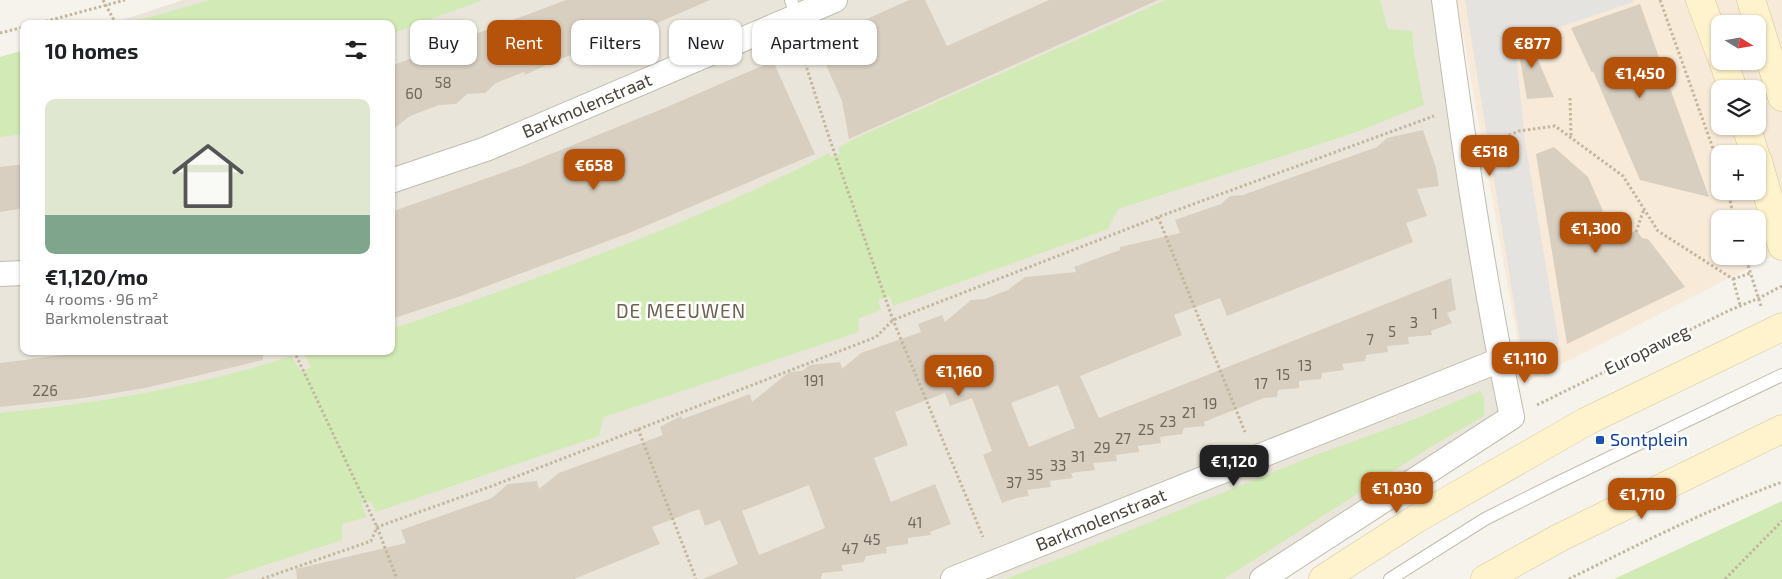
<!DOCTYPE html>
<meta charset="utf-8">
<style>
body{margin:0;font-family:"Exo 2",sans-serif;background:#f2f2f2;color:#202124;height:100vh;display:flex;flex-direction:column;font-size:19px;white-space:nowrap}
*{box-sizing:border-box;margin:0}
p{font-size:16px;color:#757577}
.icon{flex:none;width:28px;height:28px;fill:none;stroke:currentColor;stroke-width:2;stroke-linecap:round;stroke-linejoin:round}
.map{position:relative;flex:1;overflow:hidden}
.panel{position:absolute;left:20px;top:20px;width:375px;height:335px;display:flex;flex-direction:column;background:#fff;border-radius:10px;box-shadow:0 1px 4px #0004}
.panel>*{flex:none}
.guide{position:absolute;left:410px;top:20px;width:475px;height:45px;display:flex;gap:10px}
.needle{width:32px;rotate:101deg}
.tools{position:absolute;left:1711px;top:15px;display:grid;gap:10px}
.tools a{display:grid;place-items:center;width:55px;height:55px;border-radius:10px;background:#fff;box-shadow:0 1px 4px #0004;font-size:25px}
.price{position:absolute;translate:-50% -42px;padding:0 11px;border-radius:10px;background:#b45309;color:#fff;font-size:16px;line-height:32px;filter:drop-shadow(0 1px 2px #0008)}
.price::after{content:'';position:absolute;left:50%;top:30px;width:15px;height:11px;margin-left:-8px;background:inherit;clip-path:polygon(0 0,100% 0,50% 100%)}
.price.on{background:#222;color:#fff}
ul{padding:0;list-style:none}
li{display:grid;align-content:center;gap:10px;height:265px;padding:0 25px}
li span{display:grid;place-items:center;height:155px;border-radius:10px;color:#555}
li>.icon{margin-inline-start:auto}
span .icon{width:90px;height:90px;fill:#fffc;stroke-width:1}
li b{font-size:21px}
h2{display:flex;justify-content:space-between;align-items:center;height:60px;padding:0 25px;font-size:21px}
.chip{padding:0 18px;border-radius:10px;background:#fff;box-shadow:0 1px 4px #0004;font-size:18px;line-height:45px}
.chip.on{background:#b45309;color:#fff}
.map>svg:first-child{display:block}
</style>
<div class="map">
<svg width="1782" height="579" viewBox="0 0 1782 579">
<rect width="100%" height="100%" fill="#f6f3ec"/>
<path fill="#eae5da" d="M183 0H1436L1507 430 1264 579H0V60L24 52V351H391V24H110Z"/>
<path fill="#f7ead8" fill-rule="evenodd" d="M1457 0H1782V251L1525 383ZM1720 24H1758V61H1720ZM1720 89H1758V126H1720ZM1720 154H1758V191H1720ZM1720 219H1758V256H1720Z"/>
<g fill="#d2eab5">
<path d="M211 0H483L391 34V24H134L132 22Z"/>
<path d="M1166 0H1380L1388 29 1412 31 1414 53 1424 105 1354 133 1118 209 1108 229 893 306 890 296 878 300 881 310 858 319 859 332 604 417 599 436 376 512 371 501 361 504 367 517 342 524V540L223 579H0V413C99 403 197 387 292 356L300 371 311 368 304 353 311 351H391V329L413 322C554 272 697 222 829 153L831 157 840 153 838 148 856 138Z"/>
<path d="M24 50V134L0 137V57Z"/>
<path d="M1480 391 1484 397V416L1437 443 1224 579H1005L1069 555 1313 456 1415 419Z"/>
<path d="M1782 501V579H1614Z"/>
</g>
<path fill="#e5e3e0" d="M1465 0H1633L1634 2 1515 42 1525 142 1559 343 1524 365Z"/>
<g fill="#d8cfc1" fill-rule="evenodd">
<path d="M566 0H710L639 31 638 30 555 61 525 75 524 72 496 83 485 93 467 94 456 104 439 105 410 116 391 131V66Z"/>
<path d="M909 0H925L947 46 1049 0H1158L849 139 842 101 816 42Z"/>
<path d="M1640 4 1709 197 1640 180 1593 71 1592 73 1571 28Z"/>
<path d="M1524 28 1554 97 1527 99 1515 30Z"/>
<path d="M773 61 815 154 629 233 458 297 391 319V212L521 166 667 107Z"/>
<path d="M1423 130 1436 168 1439 186 1417 189 1427 216 1406 223 1413 242 1227 316 1220 298 1174 315 1182 335 1080 376 1099 418 1451 278 1456 310 1447 313 1452 323 1431 331 1432 335 1408 337 1409 344 1387 346 1388 352 1366 355 1365 361 1342 364 1344 370 1322 373 1321 379 1299 381V388L1278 390 1277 397 1264 398 1204 422 1205 426 1184 428 1182 434 1160 437 1161 443 1138 446 1139 452 1116 455 1117 461 1093 463 1095 470 1071 473 1073 478 1050 481 1051 487 1027 490 1029 496 1016 498 1002 503 983 455 992 451 972 398 950 406 945 393 895 412 908 445 874 458 891 502 935 484 951 524 930 532 931 535 908 538V544L886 547 887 553 866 556 864 562 842 565 843 571 822 573 821 579H703L738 564 720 520 705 526 699 509 652 527 660 544 574 579H297L296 569 406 543 401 530 492 498 508 484 537 481 539 489 559 473 663 435 660 427 681 416 683 419 750 394 752 402 789 372 802 371 810 365 840 362 842 369 861 353 921 332 918 324 942 315 945 322 971 300 985 299 1008 290 1025 277 1076 272 1074 267 1120 250V247L1180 233 1175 220 1221 204 1230 196 1243 195 1377 147 1387 138ZM1058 385 1075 428 1029 447 1011 403ZM809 485 825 528 759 555 742 511Z"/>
<path d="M1554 147 1588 177 1603 211 1600 213 1605 216 1614 236 1637 231 1642 238 1648 239 1685 287 1567 344 1536 154Z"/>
<path d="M24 164V208L0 212V167Z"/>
<path d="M94 351H262L263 360 145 388 84 398 0 407V363Z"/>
</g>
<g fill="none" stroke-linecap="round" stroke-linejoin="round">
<g stroke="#c2bbae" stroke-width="14">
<g id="service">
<path d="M791 0 797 17"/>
<path d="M1390 579 1485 519 1557 483 1782 375"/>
</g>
</g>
<g stroke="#c2bbae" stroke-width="26">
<g id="minor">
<path d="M391 181 486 149 835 0"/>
<path d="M0 274 24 273"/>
<path d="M953 579 1500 360"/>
<path d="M1262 579 1512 417C1483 279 1463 139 1444 0"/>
</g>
</g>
<g stroke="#d6c79b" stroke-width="29">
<g id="secondary">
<path d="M1700 0 1720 53"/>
<path d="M1751 0 1782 97"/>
<path d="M1723 61 1733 89"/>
<path d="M1746 126 1755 154"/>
<path d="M1758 161 1782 246"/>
<path d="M1323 579 1416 519 1587 421 1782 327"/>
<path d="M1485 579 1559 538 1782 429"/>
</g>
</g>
<g stroke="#c4b79f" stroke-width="3" stroke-dasharray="2.5 2.5" stroke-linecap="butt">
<path d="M103 0 116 24"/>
<path d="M1660 0 1720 168"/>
<path d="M36 24 125 0"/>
<path d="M0 33 24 27"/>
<path d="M799 44 829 137 893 320 983 537"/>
<path d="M1570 98 1571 137"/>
<path d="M1495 141 1519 131 1555 126 1623 176 1658 231 1733 279 1740 305"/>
<path d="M1728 191 1734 219"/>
<path d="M1158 217 1245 432"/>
<path d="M1636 232 1644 209"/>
<path d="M1745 256 1761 306"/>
<path d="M1733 279 1751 273"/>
<path d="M294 351 377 527 397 579"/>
<path d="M1537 405 1728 311 1759 298 1782 286"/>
<path d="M638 429 696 579"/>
<path d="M262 579 371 541 377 527 492 486 876 337 893 320 1158 217 1434 116"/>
<path d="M1569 579C1639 544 1709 509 1782 482"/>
<path d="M1725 579 1782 521"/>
</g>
<use href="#service" stroke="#fff" stroke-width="12"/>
<use href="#minor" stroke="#fff" stroke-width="24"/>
<use href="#secondary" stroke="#fff3cd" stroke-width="28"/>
</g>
<rect fill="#1a4fb4" stroke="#fff" stroke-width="2" x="1595" y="435" width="10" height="10" rx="2.5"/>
<g text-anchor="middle" stroke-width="5" stroke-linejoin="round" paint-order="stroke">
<g font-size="15" fill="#6e675b">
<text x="443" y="88">58</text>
<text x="414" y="99">60</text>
<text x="1435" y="319">1</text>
<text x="1414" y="328">3</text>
<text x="1392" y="337">5</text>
<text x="1370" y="345">7</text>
<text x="1305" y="371">13</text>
<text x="1283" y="380">15</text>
<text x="814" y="386">191</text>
<text x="1261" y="389">17</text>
<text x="45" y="396">226</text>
<text x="1210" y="409">19</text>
<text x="1189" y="418">21</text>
<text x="1168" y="427">23</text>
<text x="1146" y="435">25</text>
<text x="1123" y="444">27</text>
<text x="1102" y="453">29</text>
<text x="1078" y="462">31</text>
<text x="1058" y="471">33</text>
<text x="1035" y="480">35</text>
<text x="1014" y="488">37</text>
<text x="915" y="528">41</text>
<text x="872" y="545">45</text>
<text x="850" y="554">47</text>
</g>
<g font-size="18" fill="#4b4439" stroke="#fff">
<text transform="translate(587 106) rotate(-23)" y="6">Barkmolenstraat</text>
<text transform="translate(1647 350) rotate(-26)" y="6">Europaweg</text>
<text transform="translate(1101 520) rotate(-22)" y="6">Barkmolenstraat</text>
</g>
<g font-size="18" fill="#164399" stroke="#fff" text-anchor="start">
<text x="1610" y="446">Sontplein</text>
</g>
<g font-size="19" letter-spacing="1" fill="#6e6250" stroke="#fff">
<text x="681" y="318">DE MEEUWEN</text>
</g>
</g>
</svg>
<div class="tools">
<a><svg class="needle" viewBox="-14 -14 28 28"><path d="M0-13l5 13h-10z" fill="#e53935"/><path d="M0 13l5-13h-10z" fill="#757577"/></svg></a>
<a><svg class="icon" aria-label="layers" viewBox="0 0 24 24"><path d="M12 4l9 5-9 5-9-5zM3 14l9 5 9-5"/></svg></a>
<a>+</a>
<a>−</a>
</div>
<b class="price" style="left:1532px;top:69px">€877</b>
<b class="price" style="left:1640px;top:99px">€1,450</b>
<b class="price" style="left:1490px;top:177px">€518</b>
<b class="price" style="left:594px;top:191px">€658</b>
<b class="price" style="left:1596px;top:254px">€1,300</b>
<b class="price" style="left:1525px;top:384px">€1,110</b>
<b class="price" style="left:959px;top:397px">€1,160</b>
<b class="price on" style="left:1234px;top:487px">€1,120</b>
<b class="price" style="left:1397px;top:514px">€1,030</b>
<b class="price" style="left:1642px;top:520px">€1,710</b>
<div class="guide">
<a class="chip">Buy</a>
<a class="chip on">Rent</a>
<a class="chip">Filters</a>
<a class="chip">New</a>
<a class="chip">Apartment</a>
</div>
<section class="panel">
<h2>10 homes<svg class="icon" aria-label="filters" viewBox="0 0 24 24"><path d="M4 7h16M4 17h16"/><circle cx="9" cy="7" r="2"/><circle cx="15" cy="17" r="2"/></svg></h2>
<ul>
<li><span style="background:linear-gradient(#dfe7d0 75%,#7fa58c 0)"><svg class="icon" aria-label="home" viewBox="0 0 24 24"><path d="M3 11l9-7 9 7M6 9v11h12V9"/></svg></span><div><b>€1,120/mo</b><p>4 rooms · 96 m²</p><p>Barkmolenstraat</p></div></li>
</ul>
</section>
</div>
